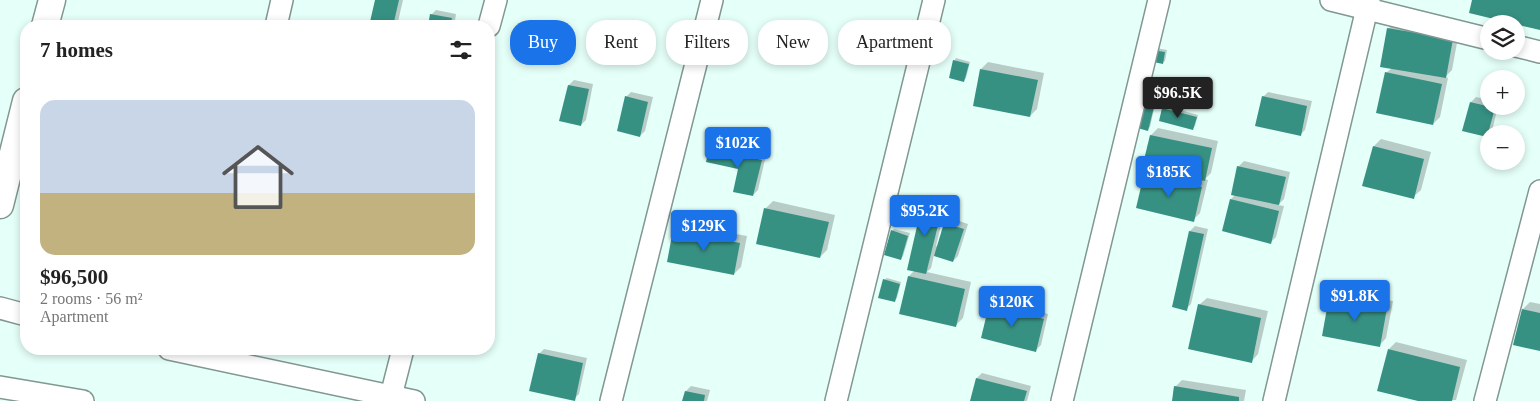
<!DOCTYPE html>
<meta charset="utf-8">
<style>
body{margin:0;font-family:Georgia,serif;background:#f6f6f6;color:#222;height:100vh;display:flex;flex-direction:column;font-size:19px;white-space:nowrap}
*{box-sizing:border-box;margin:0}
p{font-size:16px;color:#767676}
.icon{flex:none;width:28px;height:28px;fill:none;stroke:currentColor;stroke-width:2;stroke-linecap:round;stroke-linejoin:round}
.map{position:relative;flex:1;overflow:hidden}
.sheet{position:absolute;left:20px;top:20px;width:475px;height:335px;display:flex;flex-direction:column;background:#fff;border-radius:20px;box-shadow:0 2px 8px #0003}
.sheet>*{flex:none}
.guide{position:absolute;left:510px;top:20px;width:475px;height:45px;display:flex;gap:10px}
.buttons{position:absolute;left:1480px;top:15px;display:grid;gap:10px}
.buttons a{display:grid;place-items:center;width:45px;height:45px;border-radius:50%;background:#fff;box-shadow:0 2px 8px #0003;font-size:25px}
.price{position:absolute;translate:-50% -42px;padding:0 11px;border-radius:5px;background:#1a73e8;color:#fff;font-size:16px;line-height:32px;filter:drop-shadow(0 1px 2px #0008)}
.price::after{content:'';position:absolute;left:50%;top:30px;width:15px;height:11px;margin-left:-8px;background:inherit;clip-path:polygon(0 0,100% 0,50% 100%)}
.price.selected{background:#222;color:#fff}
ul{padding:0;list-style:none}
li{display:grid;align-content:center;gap:10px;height:265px;padding:0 20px}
li span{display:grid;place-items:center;height:155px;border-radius:15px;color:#555}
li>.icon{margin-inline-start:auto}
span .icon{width:90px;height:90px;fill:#fffc;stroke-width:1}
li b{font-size:21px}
h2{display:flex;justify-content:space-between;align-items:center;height:60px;padding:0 20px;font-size:21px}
.tag{padding:0 18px;border-radius:20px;background:#fff;box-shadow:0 2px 8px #0003;font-size:18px;line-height:45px}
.tag.selected{background:#1a73e8;color:#fff}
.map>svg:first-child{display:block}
</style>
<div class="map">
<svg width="1540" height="401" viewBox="0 0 1540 401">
<rect width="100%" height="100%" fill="#e5fff9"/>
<g fill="#0003">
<path d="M376 0H403L397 26H370Z"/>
<path d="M436 10 456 14 454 26H430L431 15Z"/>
<path d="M1396 22 1459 32 1452 70 1445 77 1448 78 1440 117 1433 124 1386 73 1392 68 1388 29Z"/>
<path d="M1156 48 1167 50 1165 61 1162 63Z"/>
<path d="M956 58 970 62 966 78 964 80 954 61Z"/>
<path d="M988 62 1044 73 1037 109 1030 116 981 69Z"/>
<path d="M574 80 593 84 586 120 581 125 569 85Z"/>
<path d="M631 92 653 97 645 131 640 136 626 97Z"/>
<path d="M1268 92 1312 101 1305 130 1300 135 1263 97Z"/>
<path d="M1142 97 1156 100 1150 127 1148 129Z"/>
<path d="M1476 97 1489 100V106H1498L1492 131 1487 136 1471 102Z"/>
<path d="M1166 106 1198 115 1195 126 1193 128 1164 109Z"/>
<path d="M1158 128 1218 141 1211 173 1205 179 1208 180 1200 213 1193 220 1137 207 1145 174 1151 168V135Z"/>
<path d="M1381 139 1431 152 1421 190 1413 197 1374 146Z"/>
<path d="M715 144 766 155 758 190 753 195 739 168 710 149Z"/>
<path d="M1244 161 1290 172 1284 199 1278 205 1284 206 1276 237 1271 242 1231 199 1236 194H1233L1239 166Z"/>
<path d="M929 196 947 200 936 246H938L945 223 950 218 968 224 958 256 953 261 934 255 931 268 927 272 971 282 963 318 956 325 901 313 909 276 915 270 924 201Z"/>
<path d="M773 201 835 215 827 250 820 257 758 243 766 208Z"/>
<path d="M682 224 747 236 741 267 734 274 674 231Z"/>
<path d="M1195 226 1208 229 1191 304 1186 309 1173 306 1190 231Z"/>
<path d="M894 229 910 233 903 256 901 259 892 231Z"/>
<path d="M887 278 901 282 897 298 894 301 884 280Z"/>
<path d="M1338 291 1393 301 1386 338 1379 346 1330 298Z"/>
<path d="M1207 298 1268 311 1258 354 1251 362 1199 305Z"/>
<path d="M995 301 1048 314 1041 345 1036 350 990 306Z"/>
<path d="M1530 302 1540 304V350L1523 309Z"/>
<path d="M1396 342 1467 360 1456 400 1423 401 1389 349Z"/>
<path d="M544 349 587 358 579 394 574 399 539 354Z"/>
<path d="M982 373 1031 386 1027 401H971L977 378Z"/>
<path d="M1182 380 1246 390 1244 401H1173L1175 387Z"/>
<path d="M691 386 710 390 707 401H684L686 391Z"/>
</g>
<g fill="#379183">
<path d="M375 0H399L393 26H369Z"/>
<path d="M1472 0H1540V30L1469 13Z"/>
<path d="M430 14 452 18 450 26H428Z"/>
<path d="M1387 28 1453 39 1446 78 1380 67Z"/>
<path d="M1152 50 1165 52 1163 64 1149 61Z"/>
<path d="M953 60 969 64 964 82 949 78Z"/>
<path d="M980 69 1038 80 1030 117 973 106Z"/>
<path d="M1385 72 1442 84 1433 125 1376 113Z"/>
<path d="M568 85 589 89 581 126 559 121Z"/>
<path d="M1141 95 1156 99 1148 131 1134 127Z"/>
<path d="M625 96 648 102 640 137 617 131Z"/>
<path d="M1262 96 1307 106 1301 136 1255 126Z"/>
<path d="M1470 102 1495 108 1487 137 1462 131Z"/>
<path d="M1162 108 1197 117 1193 130 1159 121Z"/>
<path d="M1150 135 1212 148 1205 181 1142 168Z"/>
<path d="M1373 146 1424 159 1414 199 1362 186Z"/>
<path d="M709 148 762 160 753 196 733 192 738 169 706 162Z"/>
<path d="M1237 166 1286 177 1279 205 1231 195Z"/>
<path d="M1144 174 1202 187 1194 222 1136 208Z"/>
<path d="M1230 199 1279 211 1271 244 1222 231Z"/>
<path d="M923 200 943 205 926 274 907 270Z"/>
<path d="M764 208 829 222 820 258 756 244Z"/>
<path d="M944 223 964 229 953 262 934 256Z"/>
<path d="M673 230 740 243 734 275 667 262Z"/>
<path d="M891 230 908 236 901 260 884 255Z"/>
<path d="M1189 231 1204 234 1187 311 1172 307Z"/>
<path d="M908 276 965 289 956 327 899 314Z"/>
<path d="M883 279 900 284 895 302 878 298Z"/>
<path d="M1329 297 1387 308 1380 347 1322 336Z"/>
<path d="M1198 304 1261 318 1252 363 1188 349Z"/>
<path d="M989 305 1044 319 1036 352 981 338Z"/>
<path d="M1522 309 1540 313V351L1513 345Z"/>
<path d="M1388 349 1460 367 1452 401H1418L1377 391Z"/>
<path d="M538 353 583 363 575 401 529 391Z"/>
<path d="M976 378 1027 391 1024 401H970Z"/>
<path d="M1174 386 1239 397V401H1172Z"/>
<path d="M685 391 705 395 704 401H682Z"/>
</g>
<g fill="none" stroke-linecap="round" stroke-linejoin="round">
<g stroke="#809792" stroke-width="24">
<g id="minor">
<path d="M1331 0 1489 39"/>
<path d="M276 26 282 0"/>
<path d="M489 26 496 0"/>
<path d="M1516 46 1540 52"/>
<path d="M0 308 26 315"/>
<path d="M169 349 414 401"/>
<path d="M0 387 83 401"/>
<path d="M391 396 403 349"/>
<path d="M611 401 712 0"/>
<path d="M836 401 934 0"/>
<path d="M1062 401 1159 0"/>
<path d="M1274 401 1369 0"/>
<path d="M1485 401 1540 191"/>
</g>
</g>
<g stroke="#809792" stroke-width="29">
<g id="tertiary">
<path d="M45 26 52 0"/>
<path d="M0 205 26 101"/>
</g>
</g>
<use href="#minor" stroke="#fff" stroke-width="21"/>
<use href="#tertiary" stroke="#fff" stroke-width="26"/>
</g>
</svg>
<div class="buttons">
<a><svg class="icon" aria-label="layers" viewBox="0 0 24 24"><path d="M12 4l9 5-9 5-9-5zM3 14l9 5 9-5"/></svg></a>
<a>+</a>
<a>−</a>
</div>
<b class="price selected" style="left:1178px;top:119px">$96.5K</b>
<b class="price" style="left:738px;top:169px">$102K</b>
<b class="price" style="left:1169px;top:198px">$185K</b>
<b class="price" style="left:925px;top:237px">$95.2K</b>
<b class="price" style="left:704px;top:252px">$129K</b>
<b class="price" style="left:1355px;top:322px">$91.8K</b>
<b class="price" style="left:1012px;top:328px">$120K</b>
<div class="guide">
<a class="tag selected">Buy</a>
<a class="tag">Rent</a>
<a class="tag">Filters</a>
<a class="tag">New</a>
<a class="tag">Apartment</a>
</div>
<section class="sheet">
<h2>7 homes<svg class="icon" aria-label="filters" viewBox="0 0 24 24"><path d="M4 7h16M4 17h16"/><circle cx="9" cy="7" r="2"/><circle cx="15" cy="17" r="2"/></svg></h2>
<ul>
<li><span style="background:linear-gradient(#c9d6e8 60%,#c2b280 0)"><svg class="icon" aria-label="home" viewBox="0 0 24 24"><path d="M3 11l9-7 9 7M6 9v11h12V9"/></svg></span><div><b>$96,500</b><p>2 rooms · 56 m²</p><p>Apartment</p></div></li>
</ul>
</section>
</div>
